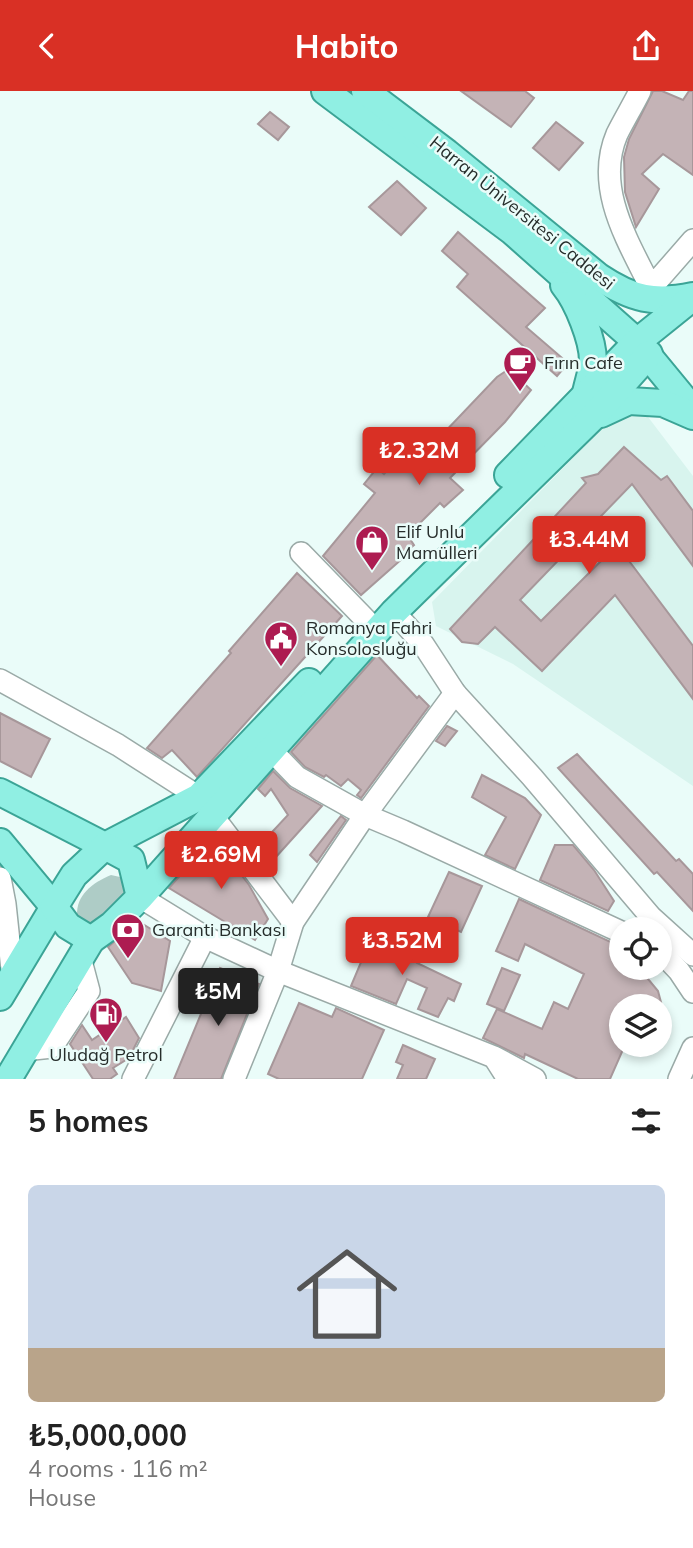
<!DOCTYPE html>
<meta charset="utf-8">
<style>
body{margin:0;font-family:Mulish,sans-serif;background:#f6f6f6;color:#222;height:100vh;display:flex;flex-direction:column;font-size:26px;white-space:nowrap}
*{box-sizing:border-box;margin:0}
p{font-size:23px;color:#767676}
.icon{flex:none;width:38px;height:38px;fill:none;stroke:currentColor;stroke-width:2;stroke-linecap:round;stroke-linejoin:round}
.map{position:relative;height:988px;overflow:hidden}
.panel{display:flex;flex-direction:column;background:#fff;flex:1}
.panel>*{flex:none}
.buttons{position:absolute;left:609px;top:826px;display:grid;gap:14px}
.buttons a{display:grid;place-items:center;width:63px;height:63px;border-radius:50%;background:#fff;box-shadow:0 4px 10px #0003;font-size:35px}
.price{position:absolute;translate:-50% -60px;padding:0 16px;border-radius:7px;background:#d93025;color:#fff;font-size:23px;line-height:46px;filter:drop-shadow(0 2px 4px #0008)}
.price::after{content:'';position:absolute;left:50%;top:42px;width:21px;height:16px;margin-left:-10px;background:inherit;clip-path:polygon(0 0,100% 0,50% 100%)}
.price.current{background:#222;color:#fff}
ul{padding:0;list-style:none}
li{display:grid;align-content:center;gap:14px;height:371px;padding:0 28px}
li+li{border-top:2px solid #e0e0e0}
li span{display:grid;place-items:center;height:217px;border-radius:10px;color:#555}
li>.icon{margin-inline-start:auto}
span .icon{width:126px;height:126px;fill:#fffc;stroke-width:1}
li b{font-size:30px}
h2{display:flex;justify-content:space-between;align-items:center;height:84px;padding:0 28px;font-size:30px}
header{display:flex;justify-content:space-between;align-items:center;height:91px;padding:0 28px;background:#d93025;color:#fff;font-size:32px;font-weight:700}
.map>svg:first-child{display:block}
</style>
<header><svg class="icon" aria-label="back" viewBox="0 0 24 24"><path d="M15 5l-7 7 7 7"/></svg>Habito<svg class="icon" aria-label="share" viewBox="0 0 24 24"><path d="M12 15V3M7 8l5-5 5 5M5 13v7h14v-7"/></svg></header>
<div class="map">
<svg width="693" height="988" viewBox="0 0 693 988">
<rect width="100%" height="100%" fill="#eafcf9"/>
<path fill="#d8f4ee" d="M645 322 693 385V695L513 573 436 535 432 511 611 328Z"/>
<path fill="#aeccc6" d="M111 784 120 786 127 801 92 837 77 825C76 804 92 792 111 784Z"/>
<g fill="#c4b3b6" stroke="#a7979a" stroke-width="2">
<path d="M461 0H525L534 7 511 36Z"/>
<path d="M653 0H662L683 9 689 0H693V84L663 63 642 83 659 98 636 136 625 101 624 66 629 48Z"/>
<path d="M270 21 289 36 278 49 258 33Z"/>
<path d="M556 31 583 52 559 79 533 57Z"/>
<path d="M397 90 426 117 401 144 369 116Z"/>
<path d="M458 141 545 217 526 236 568 272 557 285 457 196 468 183 442 160Z"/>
<path d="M509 278 531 299 505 331 450 387 463 399 444 416 440 412 414 438 417 441 410 448 414 454 401 465 403 467 361 504 323 465 375 402 364 393 377 377 384 383 407 357 412 362 434 342 439 347 497 286Z"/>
<path d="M624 356 661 389 667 385 693 420V475L632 393 520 509 541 530 617 454 693 555V608L615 504 542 580 495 536 478 553 462 551 450 538 586 392 582 387 598 383Z"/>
<path d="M297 482 342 525 197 686 172 659 162 667 147 657 231 562 229 560Z"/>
<path d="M377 564 417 607 419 605 429 615 361 707 357 704 361 699 348 688 341 695 326 684 324 686 305 676 291 661Z"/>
<path d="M0 622 50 648 31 686 0 670Z"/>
<path d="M447 635 457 640 445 655 436 650Z"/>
<path d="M577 663 676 770 679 768 693 783V820L657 781 654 783 558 677Z"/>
<path d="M273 680 290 697 322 715 275 767 260 754 288 724 271 698 265 705 258 698Z"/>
<path d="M482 684 525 707 541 724 515 778 485 764 506 726 472 706Z"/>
<path d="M341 725 346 729 317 771 310 764Z"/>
<path d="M213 747 249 794 268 828 255 849 169 797Z"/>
<path d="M555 754H573L594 779 614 810 608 820 540 789Z"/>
<path d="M449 781 482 795 461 841 428 826Z"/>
<path d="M519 808 615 853 621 857V877H639L658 900 662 915H621V954H625L610 988H578L525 963 524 967 483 947 497 918 542 938 554 911 568 918 584 883 525 853 518 870 496 860Z"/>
<path d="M138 830 170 850 161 900 132 892 108 856Z"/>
<path d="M372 845 419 866 417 872 461 893 454 910 448 907 438 926 418 918 427 897 407 888 396 913 351 895Z"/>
<path d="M220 877 259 893 221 988H174Z"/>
<path d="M502 877 520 884 504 920 487 913Z"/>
<path d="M299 912 332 926 336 917 384 939 362 988H279L268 983Z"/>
<path d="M126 926 139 947 129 967 113 977 117 983 110 988H93L70 953 82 934 92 949Z"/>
<path d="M403 954 435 968 426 988H397L403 974 396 971Z"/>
</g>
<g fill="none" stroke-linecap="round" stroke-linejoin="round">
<g stroke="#9aaaa7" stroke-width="24">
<g id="minor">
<path d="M640 0C633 14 624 29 617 43 594 97 628 150 651 197L693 149"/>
<path d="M301 462 368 531"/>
<path d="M394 521 423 553 455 602 532 686 651 826 693 864"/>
<path d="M0 589 118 654 199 706"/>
<path d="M271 659 297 686 365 724 403 740 621 841"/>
<path d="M212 724 293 831"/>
<path d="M0 787 5 813 13 888"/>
<path d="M140 806 205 846 278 880 494 966 508 988"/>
<path d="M660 860 679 880 693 901"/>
<path d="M24 959 52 956 89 900 80 866"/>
<path d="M496 967 535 988"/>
<path d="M133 988 205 846"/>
<path d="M234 988 278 880 293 831 365 724 455 602"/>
<path d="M679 988 693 957"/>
</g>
</g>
<g stroke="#3ba496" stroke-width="30">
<g id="major">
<path d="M325 0 512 140 637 251 693 319"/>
<path d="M365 0 447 62 599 186C632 208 654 213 693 205"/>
<path d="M564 194C578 211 593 249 593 270 592 281 588 292 586 302"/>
<path d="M601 323 629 310 663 312 693 325"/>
<path d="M508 384 637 251 693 206"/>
<path d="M0 701 105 755 199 706 309 591"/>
<path d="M0 751 54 816 0 906"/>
<path d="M140 806 131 769 105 755 74 784 54 816 68 835 91 849 112 834 140 806 394 521 593 326 649 263"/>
<path d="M8 988 91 849"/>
</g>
</g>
<use href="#minor" stroke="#fff" stroke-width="21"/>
<use href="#major" stroke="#90efe3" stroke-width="26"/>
</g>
<defs>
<g id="cafe-pin" transform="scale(1.75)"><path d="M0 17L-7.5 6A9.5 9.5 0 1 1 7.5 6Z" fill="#ad1c51" stroke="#eafcf9"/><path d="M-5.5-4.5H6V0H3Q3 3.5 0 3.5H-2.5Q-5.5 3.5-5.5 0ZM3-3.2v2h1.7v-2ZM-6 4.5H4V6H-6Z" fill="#fff"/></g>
<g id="shop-pin" transform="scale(1.75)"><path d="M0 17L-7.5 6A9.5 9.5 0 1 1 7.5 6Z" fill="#ad1c51" stroke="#eafcf9"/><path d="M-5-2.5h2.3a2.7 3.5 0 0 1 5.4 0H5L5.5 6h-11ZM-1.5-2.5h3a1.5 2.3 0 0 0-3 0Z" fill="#fff"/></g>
<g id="civic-pin" transform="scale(1.75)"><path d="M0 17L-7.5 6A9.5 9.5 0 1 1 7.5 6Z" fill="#ad1c51" stroke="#eafcf9"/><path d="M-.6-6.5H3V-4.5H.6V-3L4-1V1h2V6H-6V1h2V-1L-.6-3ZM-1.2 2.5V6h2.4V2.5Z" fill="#fff"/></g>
<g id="bank-pin" transform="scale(1.75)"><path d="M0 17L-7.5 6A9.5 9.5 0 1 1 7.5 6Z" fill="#ad1c51" stroke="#eafcf9"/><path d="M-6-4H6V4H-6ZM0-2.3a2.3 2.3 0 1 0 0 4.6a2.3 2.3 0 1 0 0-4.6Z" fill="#fff"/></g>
<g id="fuel-pin" transform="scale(1.75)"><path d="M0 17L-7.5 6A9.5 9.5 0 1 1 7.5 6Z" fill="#ad1c51" stroke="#eafcf9"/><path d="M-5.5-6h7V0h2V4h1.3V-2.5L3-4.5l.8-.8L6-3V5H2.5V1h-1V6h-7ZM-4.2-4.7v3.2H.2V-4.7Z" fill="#fff"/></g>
</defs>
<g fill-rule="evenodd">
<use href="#cafe-pin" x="520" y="272"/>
<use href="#shop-pin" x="372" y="451"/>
<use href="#civic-pin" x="281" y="547"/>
<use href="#bank-pin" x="128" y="839"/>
<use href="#fuel-pin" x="106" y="923"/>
</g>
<g text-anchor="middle" stroke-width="5" stroke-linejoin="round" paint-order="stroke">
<g font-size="18" fill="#262d2b" stroke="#eafcf9">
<text transform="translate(522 122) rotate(39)" y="6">Harran Üniversitesi Caddesi</text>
</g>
<g font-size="18" fill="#262d2b" stroke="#eafcf9" text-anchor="start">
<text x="544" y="278">Fırın Cafe</text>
<text x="396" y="447">Elif Unlu<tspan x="396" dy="21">Mamülleri</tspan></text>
<text x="306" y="543">Romanya Fahri<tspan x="306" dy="21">Konsolosluğu</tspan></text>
<text x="152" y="845">Garanti Bankası</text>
<text x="106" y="970" text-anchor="middle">Uludağ Petrol</text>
</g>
</g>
</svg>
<div class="buttons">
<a><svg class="icon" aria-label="locate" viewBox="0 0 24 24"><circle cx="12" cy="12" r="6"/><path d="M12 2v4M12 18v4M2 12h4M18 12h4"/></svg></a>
<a><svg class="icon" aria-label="layers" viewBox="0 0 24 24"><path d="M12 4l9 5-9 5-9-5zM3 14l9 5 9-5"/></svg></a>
</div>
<b class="price" style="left:419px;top:396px">₺2.32M</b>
<b class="price" style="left:589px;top:485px">₺3.44M</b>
<b class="price" style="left:221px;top:800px">₺2.69M</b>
<b class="price" style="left:402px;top:886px">₺3.52M</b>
<b class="price current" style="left:218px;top:937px">₺5M</b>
</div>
<section class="panel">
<h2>5 homes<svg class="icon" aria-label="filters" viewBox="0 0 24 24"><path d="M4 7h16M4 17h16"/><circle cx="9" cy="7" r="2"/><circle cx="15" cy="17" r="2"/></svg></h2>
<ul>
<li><span style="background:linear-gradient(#c9d6e8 75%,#b9a48a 0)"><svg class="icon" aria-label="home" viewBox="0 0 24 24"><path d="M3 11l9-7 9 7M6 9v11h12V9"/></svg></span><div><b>₺5,000,000</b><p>4 rooms · 116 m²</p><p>House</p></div></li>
</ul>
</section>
